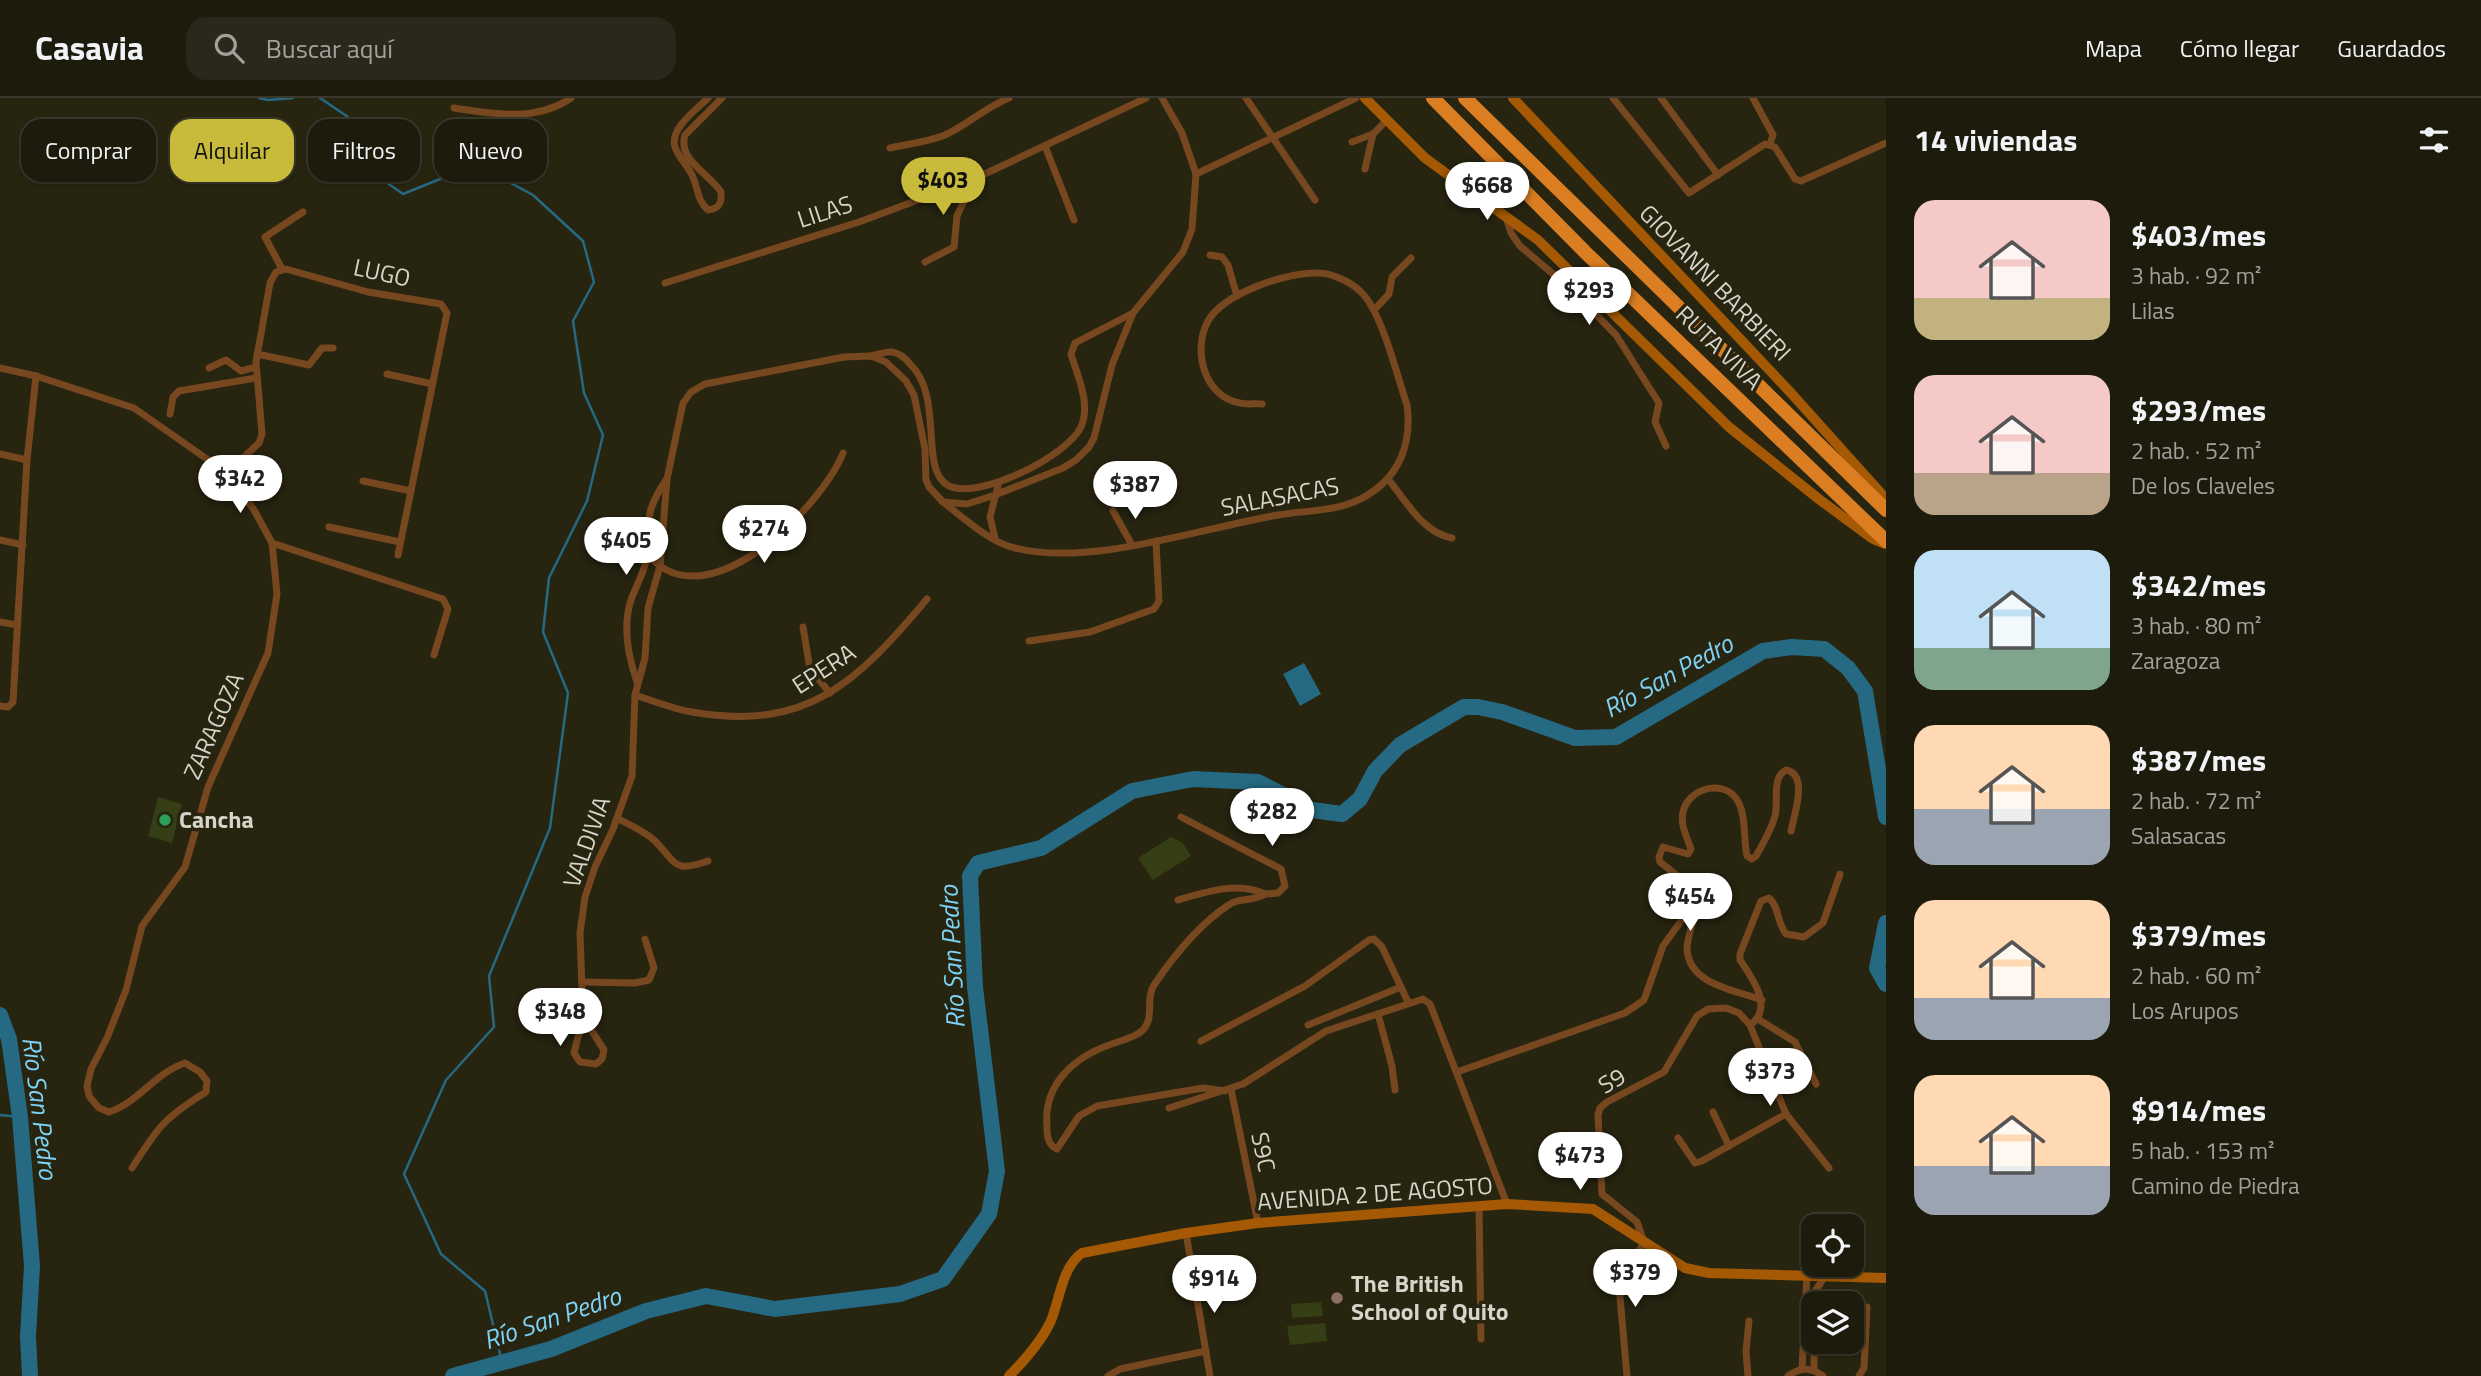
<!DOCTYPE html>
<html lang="es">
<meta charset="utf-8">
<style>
body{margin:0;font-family:"Titillium Web",sans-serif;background:#2a281a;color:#f1f3f6;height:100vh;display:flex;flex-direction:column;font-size:26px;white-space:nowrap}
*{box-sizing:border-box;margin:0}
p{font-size:23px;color:#a0a19d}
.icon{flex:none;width:38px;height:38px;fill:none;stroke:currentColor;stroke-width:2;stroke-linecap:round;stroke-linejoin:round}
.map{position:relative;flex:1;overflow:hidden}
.panel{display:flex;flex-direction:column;background:#1d1b0c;width:595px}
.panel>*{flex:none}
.top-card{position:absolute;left:21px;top:21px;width:665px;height:63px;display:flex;gap:14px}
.buttons{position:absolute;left:1801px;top:1116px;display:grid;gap:14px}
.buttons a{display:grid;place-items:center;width:63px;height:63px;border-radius:14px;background:#1d1b0c;box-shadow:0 2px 5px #0004,0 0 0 2px #3b392d;font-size:35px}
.price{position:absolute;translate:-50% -60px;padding:0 16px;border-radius:24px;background:#fff;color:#222;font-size:23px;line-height:46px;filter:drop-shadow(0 2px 4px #0008)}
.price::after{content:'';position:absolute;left:50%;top:42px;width:21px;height:16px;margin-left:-10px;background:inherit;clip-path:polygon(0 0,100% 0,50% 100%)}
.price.on{background:#c8bb3b;color:#111}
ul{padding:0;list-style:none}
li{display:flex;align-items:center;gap:21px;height:175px;padding:0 28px}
li span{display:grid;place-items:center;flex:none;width:196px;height:140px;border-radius:21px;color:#555}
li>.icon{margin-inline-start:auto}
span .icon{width:84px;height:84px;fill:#fffc;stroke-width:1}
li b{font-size:30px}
h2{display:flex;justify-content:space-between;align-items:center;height:84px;padding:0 28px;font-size:30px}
.pill{padding:0 24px;border-radius:21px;background:#1d1b0c;box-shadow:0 2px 5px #0004,0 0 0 2px #3b392d;font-size:24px;line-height:63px}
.pill.on{background:#c8bb3b;color:#111}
header{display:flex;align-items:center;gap:42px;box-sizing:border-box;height:98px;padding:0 35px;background:#1d1b0c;border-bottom:2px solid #3b392d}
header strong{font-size:33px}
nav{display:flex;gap:38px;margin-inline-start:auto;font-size:24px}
.search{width:490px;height:63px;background:#2a281a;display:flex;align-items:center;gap:18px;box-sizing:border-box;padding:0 24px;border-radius:21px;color:#a0a19d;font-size:26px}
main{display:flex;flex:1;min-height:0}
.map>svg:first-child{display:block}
</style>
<header>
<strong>Casavia</strong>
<div class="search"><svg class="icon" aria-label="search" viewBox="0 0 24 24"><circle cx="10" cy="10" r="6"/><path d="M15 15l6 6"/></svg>Buscar aquí</div>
<nav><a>Mapa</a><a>Cómo llegar</a><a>Guardados</a></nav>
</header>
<main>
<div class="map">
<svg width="1886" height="1278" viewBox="0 0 1886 1278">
<rect width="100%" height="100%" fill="#272410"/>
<g fill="#353e14">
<path d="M158 699 182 706 172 745 148 738Z"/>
<path d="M1171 739 1183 745 1191 758 1153 782 1138 760Z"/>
<path d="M1321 1204 1323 1218 1292 1220 1291 1206Z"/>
<path d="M1325 1225 1327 1243 1290 1247 1287 1228Z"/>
</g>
<path fill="#266982" d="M1304 565 1321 596 1300 608 1283 576Z"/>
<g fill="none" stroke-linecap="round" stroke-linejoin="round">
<g stroke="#266982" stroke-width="2.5">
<path d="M259 0 268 2 293 0"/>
<path d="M320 0 348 19 376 77 403 96 465 71 507 83 533 97 583 143 594 184 573 223 584 295 603 337 587 403 549 480 543 534 568 595 550 730 489 878 494 929 446 982 404 1076 441 1156 485 1193 502 1264"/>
<path d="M0 1017 20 1019"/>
</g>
<g stroke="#266982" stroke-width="16">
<path d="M1886 825 1877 870 1886 886"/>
<path d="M0 917 9 941 20 1019 32 1168 28 1238 30 1278"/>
<path d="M453 1278 551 1251 646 1213 706 1198 775 1211 900 1196 943 1181 989 1116 997 1073 975 889 970 778 978 765 1041 750 1132 693 1193 681 1258 684 1312 712 1342 716 1360 701 1375 673 1400 647 1464 609H1478L1502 614 1575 640 1616 639 1763 553 1792 549 1824 551 1848 570 1865 593 1886 719"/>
</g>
<g stroke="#77471f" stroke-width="7">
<path d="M708 0C697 11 669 31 675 49 678 59 688 68 692 77 698 89 697 103 708 112 719 111 722 105 721 94 711 77 677 62 685 37L722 0"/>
<path d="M1246 0 1315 102"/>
<path d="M1613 0 1689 95 1765 46 1775 49 1795 81 1801 83 1886 45"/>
<path d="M1661 0 1718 77"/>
<path d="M1753 0 1773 37 1770 46"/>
<path d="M454 10C494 16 536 24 571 0"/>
<path d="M1352 44 1373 36"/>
<path d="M1045 48 1074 122"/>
<path d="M890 50C908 46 928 44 945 37 967 27 986 9 1009 0"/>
<path d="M1365 71 1373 36 1387 22"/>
<path d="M1196 76 1356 0"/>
<path d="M1506 119 1511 135 1520 148 1572 192 1616 237 1659 305 1655 324 1666 348"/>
<path d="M1210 157 1222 159 1228 167 1237 198"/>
<path d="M925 164 954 149 957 118 974 81"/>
<path d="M282 171 265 139 303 114"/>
<path d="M665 185 859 124 974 81 1146 0"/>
<path d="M1374 212 1389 196 1392 179 1411 160"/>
<path d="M257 256 309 267 322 250H333"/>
<path d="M871 258C877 257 887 253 892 254 899 255 906 261 910 266 945 299 918 373 949 388 980 402 1067 358 1081 329 1091 306 1078 279 1071 256L1075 245 1133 215"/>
<path d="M0 270 36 278 134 310 227 375 254 412 272 445 277 496 268 555 208 689 185 769 142 828 126 892 107 940 91 971 87 988 89 998 99 1010 109 1014C139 1004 155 975 185 965L200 974 207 983 206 994C164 1020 158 1029 132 1070"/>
<path d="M209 270 226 262 241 273 256 269"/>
<path d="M387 276 432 286"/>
<path d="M170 316 173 299 179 293 256 280"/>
<path d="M0 356 27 362"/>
<path d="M227 375 259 345 262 336 256 264 270 185 276 174 286 171 368 194 441 206 447 215 398 457"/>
<path d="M1388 381C1406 403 1423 435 1452 440"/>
<path d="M363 383 411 393"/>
<path d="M943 404C962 419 991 445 1015 450 1091 469 1201 430 1278 417 1307 412 1340 414 1366 398 1400 378 1412 345 1407 307 1397 278 1382 214 1361 194 1351 184 1332 175 1318 175 1287 174 1224 195 1208 223 1192 252 1204 299 1240 305 1247 307 1255 305 1262 306"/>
<path d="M1113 413 1132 447"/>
<path d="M329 429 400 444"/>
<path d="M995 440 990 419 999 384"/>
<path d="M0 442 23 447"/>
<path d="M272 445 443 501 448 511 434 557"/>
<path d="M646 454C703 529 821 410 843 355"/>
<path d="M0 524 17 527"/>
<path d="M803 529 810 571 830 595"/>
<path d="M1029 543 1090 534 1154 511 1159 503 1156 443"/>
<path d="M637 584C628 558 622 526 632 499 637 487 643 476 646 463 653 424 640 421 666 382"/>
<path d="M635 597C654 603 673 611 692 614 808 634 857 584 927 501"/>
<path d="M0 608 8 609 13 604 27 362 36 278"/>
<path d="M1181 719 1281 771 1285 788 1278 795 1265 796"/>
<path d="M617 720C629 727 647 734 656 744 677 766 674 775 708 763"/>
<path d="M1178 802C1206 794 1237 783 1265 796 1254 804 1240 799 1230 806 1199 826 1175 856 1154 887 1145 901 1155 919 1143 932 1135 940 1119 943 1109 947 1073 960 1043 987 1047 1029 1047 1038 1048 1047 1057 1051L1079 1018 1097 1008 1203 990 1225 993"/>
<path d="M1695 817C1692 827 1687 841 1687 851 1689 887 1735 892 1762 902"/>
<path d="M582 884 635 885 649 882 654 870 645 841"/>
<path d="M1378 916 1392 968 1395 992"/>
<path d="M583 919 604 952 602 961 596 966 580 964 574 955 583 919 580 835 585 799 595 769 613 731 632 678 635 597 645 560 648 510 660 468 667 381 683 305 691 294 705 286 844 259 871 258 886 264 906 283 914 297 925 351 926 382 929 389 943 404 967 406 995 397 1063 370 1076 362 1089 349 1094 340 1112 267 1133 215 1183 154 1192 131 1196 76 1182 35 1162 0"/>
<path d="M1758 921 1795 944 1816 986"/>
<path d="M1308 927 1401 889"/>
<path d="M1750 927C1774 910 1753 881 1740 862V856L1761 803 1769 800C1779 808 1777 825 1786 836L1804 839 1823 825 1840 776"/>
<path d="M1201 943 1305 888 1369 842 1374 841 1382 849 1408 904"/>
<path d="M1457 974 1625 915 1644 902 1663 848 1691 809V793L1683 782 1660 764 1659 759 1663 749 1688 756 1691 751C1687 739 1680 727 1683 714 1688 692 1719 681 1735 699 1747 713 1743 741 1747 758L1752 761 1756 758C1763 746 1771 732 1775 718 1779 704 1771 680 1786 672 1809 676 1794 717 1791 733"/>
<path d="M1231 991 1258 1125"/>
<path d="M1169 1010 1243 986 1326 933 1423 901 1430 906 1507 1106"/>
<path d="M1713 1014 1729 1048"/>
<path d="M1678 1040 1695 1065 1702 1063 1786 1016"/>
<path d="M1479 1108 1481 1241"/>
<path d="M1186 1135 1210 1278"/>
<path d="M1813 1206V1196L1826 1177"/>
<path d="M1814 1244V1272"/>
<path d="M1802 1271 1807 1176"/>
<path d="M1108 1278 1120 1271 1206 1253"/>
<path d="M1627 1278 1620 1199 1622 1184 1644 1144 1637 1124 1602 1096 1598 1017 1600 1010 1607 1004 1664 974 1697 918 1708 911 1726 910 1739 915 1750 927 1786 1016 1829 1070"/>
<path d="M1748 1278 1746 1253 1749 1223"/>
<path d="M1788 1278C1801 1269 1810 1269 1823 1278"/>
<path d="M1859 1278 1864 1270 1867 1209"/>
</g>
<g stroke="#a55904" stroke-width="10">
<path d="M1365 0 1425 60 1538 142 1729 329 1820 402 1873 441 1885 446"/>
<path d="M1513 0 1791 295 1886 401"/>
<path d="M1009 1278C1025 1262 1040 1245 1050 1225 1060 1203 1061 1170 1082 1155L1186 1135 1258 1125 1507 1106 1593 1111 1685 1170 1709 1175 1886 1180"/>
</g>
<g stroke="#db7d21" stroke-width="14">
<path d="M1433 0 1586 155 1886 443"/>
<path d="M1465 0 1886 412"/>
</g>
</g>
<circle fill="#2e9e5b" stroke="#272410" stroke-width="2.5" cx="165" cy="722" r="7"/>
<circle fill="#8d6e63" stroke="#272410" stroke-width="2.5" cx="1337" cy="1200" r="7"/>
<g text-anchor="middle" stroke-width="7" stroke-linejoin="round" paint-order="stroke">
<g font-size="24" fill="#d7d5c9" stroke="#272410">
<text transform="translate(825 114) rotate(-18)" y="8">LILAS</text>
<text transform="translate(382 175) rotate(12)" y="8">LUGO</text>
<text transform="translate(1715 185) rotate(46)" y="8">GIOVANNI BARBIERI</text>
<text transform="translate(1719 250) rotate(44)" y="8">RUTA VIVA</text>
<text transform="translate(1280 399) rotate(-11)" y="8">SALASACAS</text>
<text transform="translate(824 571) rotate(-33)" y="8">EPERA</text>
<text transform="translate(214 628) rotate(-66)" y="8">ZARAGOZA</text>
<text transform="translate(587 744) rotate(-70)" y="8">VALDIVIA</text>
<text transform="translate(1612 983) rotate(-30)" y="8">S9</text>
<text transform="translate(1263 1054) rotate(78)" y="8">S9C</text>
<text transform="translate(1375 1096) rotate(-4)" y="8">AVENIDA 2 DE AGOSTO</text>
</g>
<g font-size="24" font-weight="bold" fill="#d7d5c9" stroke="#272410" text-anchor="start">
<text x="179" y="730">Cancha</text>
<text x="1351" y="1194">The British<tspan x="1351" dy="28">School of Quito</tspan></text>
</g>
<g font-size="26" font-style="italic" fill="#7ed2f5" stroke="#272410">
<text transform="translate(1668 578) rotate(-29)" y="9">Río San Pedro</text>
<text transform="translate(952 859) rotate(-93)" y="9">Río San Pedro</text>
<text transform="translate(40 1010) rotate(83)" y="9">Río San Pedro</text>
<text transform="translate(552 1220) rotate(-19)" y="9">Río San Pedro</text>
</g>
</g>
</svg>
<div class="buttons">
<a><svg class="icon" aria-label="locate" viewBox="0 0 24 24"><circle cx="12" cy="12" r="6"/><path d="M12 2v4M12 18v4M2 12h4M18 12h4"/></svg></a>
<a><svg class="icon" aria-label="layers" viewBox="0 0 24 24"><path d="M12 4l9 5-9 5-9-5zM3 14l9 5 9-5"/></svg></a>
</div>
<b class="price on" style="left:943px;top:119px">$403</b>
<b class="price" style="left:1487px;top:124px">$668</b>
<b class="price" style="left:1589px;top:229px">$293</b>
<b class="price" style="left:240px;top:417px">$342</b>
<b class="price" style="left:1135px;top:423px">$387</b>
<b class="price" style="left:764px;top:467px">$274</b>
<b class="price" style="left:626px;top:479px">$405</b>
<b class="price" style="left:1272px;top:750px">$282</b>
<b class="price" style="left:1690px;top:835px">$454</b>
<b class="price" style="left:560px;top:950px">$348</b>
<b class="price" style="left:1770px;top:1010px">$373</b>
<b class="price" style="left:1580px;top:1094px">$473</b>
<b class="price" style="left:1635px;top:1211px">$379</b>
<b class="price" style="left:1214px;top:1217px">$914</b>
<div class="top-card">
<a class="pill">Comprar</a>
<a class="pill on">Alquilar</a>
<a class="pill">Filtros</a>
<a class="pill">Nuevo</a>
</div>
</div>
<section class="panel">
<h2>14 viviendas<svg class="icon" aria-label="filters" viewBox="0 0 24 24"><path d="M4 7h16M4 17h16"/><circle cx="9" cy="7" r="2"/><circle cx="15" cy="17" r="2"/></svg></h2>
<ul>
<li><span style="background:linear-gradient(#f6c9c9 70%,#c2b280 0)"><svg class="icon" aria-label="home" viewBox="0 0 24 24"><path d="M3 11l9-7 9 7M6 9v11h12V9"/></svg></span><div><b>$403/mes</b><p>3 hab. · 92 m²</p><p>Lilas</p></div></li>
<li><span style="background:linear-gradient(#f6c9c9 70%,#b9a48a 0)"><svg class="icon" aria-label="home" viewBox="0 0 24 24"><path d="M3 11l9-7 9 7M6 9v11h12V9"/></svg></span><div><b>$293/mes</b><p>2 hab. · 52 m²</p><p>De los Claveles</p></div></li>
<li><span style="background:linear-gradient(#bfe0f5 70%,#7fa58c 0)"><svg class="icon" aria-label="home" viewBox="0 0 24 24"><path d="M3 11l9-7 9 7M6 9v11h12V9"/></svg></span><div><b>$342/mes</b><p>3 hab. · 80 m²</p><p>Zaragoza</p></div></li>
<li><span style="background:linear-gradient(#ffd9b3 60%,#9aa5b1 0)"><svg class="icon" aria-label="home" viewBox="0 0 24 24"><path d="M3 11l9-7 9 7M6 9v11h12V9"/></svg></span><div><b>$387/mes</b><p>2 hab. · 72 m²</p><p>Salasacas</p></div></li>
<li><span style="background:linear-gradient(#ffd9b3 70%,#9aa5b1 0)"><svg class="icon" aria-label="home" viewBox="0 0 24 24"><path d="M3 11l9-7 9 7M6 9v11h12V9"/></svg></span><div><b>$379/mes</b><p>2 hab. · 60 m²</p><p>Los Arupos</p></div></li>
<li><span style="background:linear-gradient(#ffd9b3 65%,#9aa5b1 0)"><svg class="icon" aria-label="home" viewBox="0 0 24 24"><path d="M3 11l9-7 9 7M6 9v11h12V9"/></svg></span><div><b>$914/mes</b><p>5 hab. · 153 m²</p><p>Camino de Piedra</p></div></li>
</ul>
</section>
</main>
